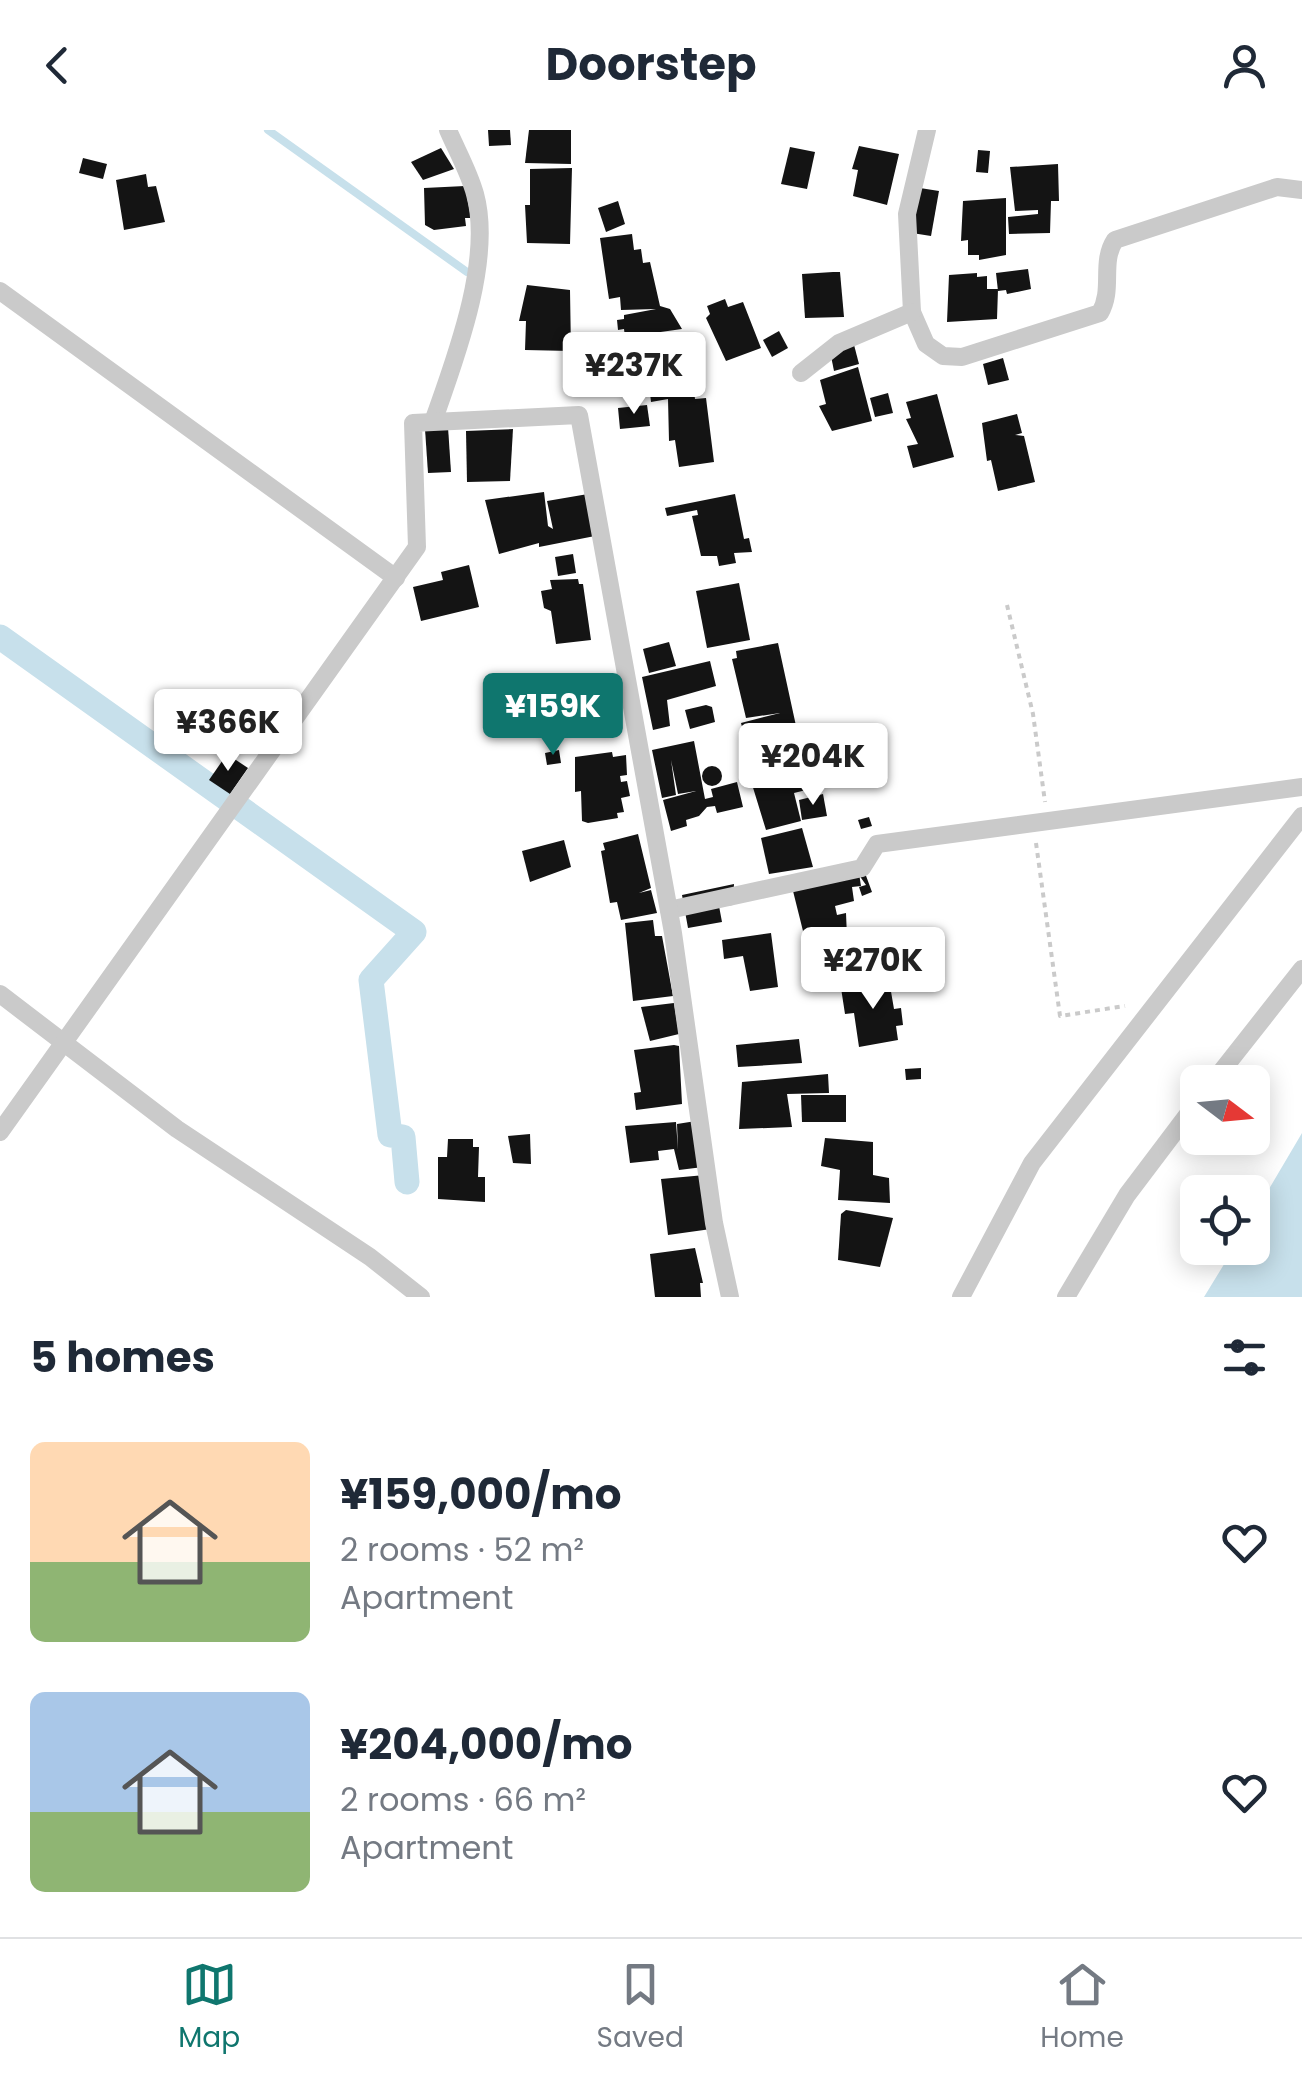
<!DOCTYPE html>
<meta charset="utf-8">
<style>
body{margin:0;font-family:Poppins,sans-serif;background:#f2f2f3;color:#1f2937;height:100vh;display:flex;flex-direction:column;font-size:38px;white-space:nowrap}
*{box-sizing:border-box;margin:0}
p{font-size:32px;color:#747a83}
.icon{flex:none;width:55px;height:55px;fill:none;stroke:currentColor;stroke-width:2;stroke-linecap:round;stroke-linejoin:round}
.map{position:relative;height:1167px;overflow:hidden}
.drawer{display:flex;flex-direction:column;background:#fff;flex:1}
.drawer>*{flex:none}
.needle{width:65px;rotate:106deg}
.controls{position:absolute;left:1180px;top:935px;display:grid;gap:20px}
.controls a{display:grid;place-items:center;width:90px;height:90px;border-radius:15px;background:#fff;box-shadow:0 5px 25px #0003;font-size:50px}
.price{position:absolute;translate:-50% -85px;padding:0 22px;border-radius:10px;background:#fff;color:#222;font-size:32px;line-height:65px;filter:drop-shadow(0 2px 5px #0008)}
.price::after{content:'';position:absolute;left:50%;top:60px;width:30px;height:22px;margin-left:-15px;background:inherit;clip-path:polygon(0 0,100% 0,50% 100%)}
.price.on{background:#0f766e;color:#fff}
ul{padding:0;list-style:none}
li{display:flex;align-items:center;gap:30px;height:250px;padding:0 30px}
li span{display:grid;place-items:center;flex:none;width:280px;height:200px;border-radius:15px;color:#555}
li>.icon{margin-inline-start:auto}
span .icon{width:120px;height:120px;fill:#fffc;stroke-width:1}
li b{font-size:42px}
h2{display:flex;justify-content:space-between;align-items:center;height:120px;padding:0 30px;font-size:42px}
header{display:flex;justify-content:space-between;align-items:center;height:130px;padding:0 30px;background:#fff;font-size:45px;font-weight:700}
.tabs{display:flex;justify-content:space-around;align-items:center;height:140px;border-top:2px solid #e0e1e3;background:#fff;font-size:28px;color:#747a83}
.tabs a{display:grid;justify-items:center;gap:5px}
.tabs .on{color:#0f766e}
.map>svg:first-child{display:block}
</style>
<header><svg class="icon" aria-label="back" viewBox="0 0 24 24"><path d="M15 5l-7 7 7 7"/></svg>Doorstep<svg class="icon" aria-label="person" viewBox="0 0 24 24"><circle cx="12" cy="8" r="4"/><path d="M4 21q1-7 8-7t8 7"/></svg></header>
<div class="map">
<svg width="1302" height="1167" viewBox="0 0 1302 1167">
<rect width="100%" height="100%" fill="#fff"/>
<path fill="#c7e0eb" d="M1302 1003V1167H1204L1234 1118H1252L1253 1086Z"/>
<g fill="none" stroke-linecap="round" stroke-linejoin="round">
<path stroke="#c7e0eb" stroke-width="8" d="M268 0 467 142"/>
<path stroke="#c7e0eb" stroke-width="25" d="M0 507 414 802 371 850 390 1005 403 1007 407 1052"/>
</g>
<g fill="#141414">
<path d="M488 0H510L511 15 489 16Z"/>
<path d="M529 0H571V34L525 33Z"/>
<path d="M859 16 899 24 887 75 853 66 858 40 852 39Z"/>
<path d="M790 17 815 22 807 59 781 54Z"/>
<path d="M441 18 454 39 423 50 411 32Z"/>
<path d="M978 20 990 21 988 43 976 42Z"/>
<path d="M83 28 107 34 103 49 79 43Z"/>
<path d="M1058 34 1059 71H1051L1050 103 1009 104 1008 87 1038 84V80L1015 81 1010 37Z"/>
<path d="M572 38 570 114 527 113 525 75H530V39Z"/>
<path d="M146 44 148 57 156 56 165 92 124 100 116 50Z"/>
<path d="M465 56 471 88H465L466 96 434 100 425 95 424 58Z"/>
<path d="M920 58 939 61 931 106 912 103Z"/>
<path d="M1006 68V125L979 130V125H968V110L961 111 963 71Z"/>
<path d="M618 71 625 94 606 102 598 78Z"/>
<path d="M632 104 634 120 641 119 643 133 650 132 660 176 670 179 682 199 625 207 624 199 618 200 617 190 624 189V185L656 179 621 180 620 167 609 169 600 108Z"/>
<path d="M1028 139 1031 159 1007 164 1006 160 998 161 996 143Z"/>
<path d="M833 142H840L844 187 805 188 802 144Z"/>
<path d="M977 143V147L987 146V159H998L997 189 947 192 949 145Z"/>
<path d="M527 155 570 160 571 221 525 220 526 191H519Z"/>
<path d="M725 169 728 177 743 172 761 218 726 231 706 188 710 184 707 176Z"/>
<path d="M779 201 788 218 772 227 763 210Z"/>
<path d="M676 211 682 256 693 253 695 269 706 268 714 332 679 337 675 310 669 311 668 269 651 272 650 263 667 258 639 262 635 252 637 216Z"/>
<path d="M853 211 859 234 834 241 830 221Z"/>
<path d="M1003 228 1009 250 988 255 983 234Z"/>
<path d="M858 237 872 291 832 301 819 276 826 274 820 250Z"/>
<path d="M888 263 893 283 875 287 870 268Z"/>
<path d="M937 264 954 327 913 338 907 316 918 314 906 289 911 288 906 272Z"/>
<path d="M647 275 650 296 620 299 618 278Z"/>
<path d="M1017 284 1022 303 1015 305 1024 306 1035 352 998 361 991 330 987 331 982 293Z"/>
<path d="M448 297 451 342 428 343 425 299Z"/>
<path d="M513 299 510 351 467 352 466 301Z"/>
<path d="M544 362 548 396 553 399 547 371 588 364 595 406 539 417V413L499 424 485 370Z"/>
<path d="M735 364 744 409 749 408 752 422 734 423 736 433 719 436 717 426H701L692 386 698 385 697 380 667 386 665 378Z"/>
<path d="M573 424 576 443 558 446 555 427Z"/>
<path d="M469 435 479 477 421 491 413 457 443 450 441 442Z"/>
<path d="M578 449 579 454H583L591 510 556 514 551 481 544 478 541 461 552 459 550 450Z"/>
<path d="M739 453 750 510 707 518 696 461Z"/>
<path d="M669 512 676 536 649 543 643 519Z"/>
<path d="M778 513 798 605 787 608 798 633 792 637 797 636 806 660 794 663 801 691 766 700 747 638 752 636 741 593 780 583 746 588 732 529 737 528 736 521Z"/>
<path d="M710 531 716 556 667 570 670 596 653 600 642 547Z"/>
<path d="M706 575 712 577 715 592 690 599 685 580Z"/>
<path d="M694 611 705 669 713 667 711 659 737 652 743 677 717 683 715 676 707 677 699 686 686 690 687 696 671 701 663 670 696 661 678 664 671 630 676 665 662 668 652 620Z"/>
<path d="M559 620 561 633 547 635 545 623Z"/>
<path d="M612 622 613 627 626 625 627 645 620 646 621 652 627 651 630 666 621 668 624 682 617 683 618 688 588 693 582 691 581 661 575 662V627Z"/>
<path d="M227 624 248 638 230 664 209 650Z"/>
<circle cx="712" cy="646" r="10"/>
<path d="M823 664 827 686 802 690 799 670Z"/>
<path d="M869 687 872 696 861 699 858 690Z"/>
<path d="M802 698 813 737 769 744 761 708Z"/>
<path d="M638 704 651 758 639 763 651 760 657 783 621 790 617 772 610 773 601 721 605 720 603 713Z"/>
<path d="M564 710 571 737 530 752 522 721Z"/>
<path d="M858 737 861 756 852 757 854 771 835 776 837 785 846 783 847 807 805 809 793 761Z"/>
<path d="M865 743 872 762 862 766 859 757 866 755 859 745Z"/>
<path d="M734 754 733 775 719 776 722 792 688 798 682 765Z"/>
<path d="M653 790 655 806H662L673 866 633 871 625 793Z"/>
<path d="M771 803 778 857 750 861 743 826 724 829 722 810Z"/>
<path d="M889 850 894 879 901 878 903 895 896 896 898 910 859 917 854 883 845 884 841 858Z"/>
<path d="M674 873 679 904 650 911 641 877Z"/>
<path d="M799 909 802 933 738 937 736 915Z"/>
<path d="M674 915 679 916 682 974 636 980 634 963 641 962 634 920Z"/>
<path d="M921 938V949L906 950 905 939Z"/>
<path d="M828 944 829 963 787 964 792 997 739 999 742 952Z"/>
<path d="M801 965H846V992H802Z"/>
<path d="M696 991 703 1037 679 1040 674 1019 658 1021 659 1030 630 1033 625 996 676 992 678 1020 677 994Z"/>
<path d="M530 1004 531 1034 513 1033 508 1006Z"/>
<path d="M825 1008 873 1012V1045L889 1048 890 1073 838 1070 840 1040 821 1036Z"/>
<path d="M448 1009H473V1017H479L478 1047H485V1072L438 1069V1027H447Z"/>
<path d="M705 1045 711 1099 668 1105 661 1049Z"/>
<path d="M846 1080 893 1088 880 1137 838 1130 841 1084Z"/>
<path d="M695 1118 703 1153H700L701 1167H655L650 1124Z"/>
</g>
<g fill="none" stroke-linecap="round" stroke-linejoin="round">
<g stroke="#cacaca" stroke-width="4" stroke-dasharray="5 5" stroke-linecap="butt">
<path d="M1007 475 1033 584 1045 672"/>
<path d="M1036 713 1060 886 1125 876"/>
</g>
<g stroke="#cacaca" stroke-width="18">
<path d="M927 0 907 84 912 182 926 214 943 226 962 227 1100 183C1114 159 1100 133 1115 110L1277 57 1302 60"/>
<path d="M0 161 396 448"/>
<path d="M801 243 839 213 912 182"/>
<path d="M434 289C456 227 493 129 475 64 469 42 457 21 448 0"/>
<path d="M669 780 862 738 877 714 1302 657"/>
<path d="M0 864 177 999 370 1127 421 1167"/>
<path d="M1213 952 1302 839"/>
<path d="M0 1002 417 417 413 293 579 285 673 803 714 1093 730 1167"/>
<path d="M961 1167 1032 1033 1302 686"/>
<path d="M1066 1167 1127 1065 1198 971"/>
</g>
</g>
</svg>
<div class="controls">
<a><svg class="needle" viewBox="-14 -14 28 28"><path d="M0-13l5 13h-10z" fill="#e53935"/><path d="M0 13l5-13h-10z" fill="#747a83"/></svg></a>
<a><svg class="icon" aria-label="locate" viewBox="0 0 24 24"><circle cx="12" cy="12" r="6"/><path d="M12 2v4M12 18v4M2 12h4M18 12h4"/></svg></a>
</div>
<b class="price" style="left:634px;top:287px">¥237K</b>
<b class="price on" style="left:553px;top:628px">¥159K</b>
<b class="price" style="left:228px;top:644px">¥366K</b>
<b class="price" style="left:813px;top:678px">¥204K</b>
<b class="price" style="left:873px;top:882px">¥270K</b>
</div>
<section class="drawer">
<h2>5 homes<svg class="icon" aria-label="filters" viewBox="0 0 24 24"><path d="M4 7h16M4 17h16"/><circle cx="9" cy="7" r="2"/><circle cx="15" cy="17" r="2"/></svg></h2>
<ul>
<li><span style="background:linear-gradient(#ffd9b3 60%,#8fb573 0)"><svg class="icon" aria-label="home" viewBox="0 0 24 24"><path d="M3 11l9-7 9 7M6 9v11h12V9"/></svg></span><div><b>¥159,000/mo</b><p>2 rooms · 52 m²</p><p>Apartment</p></div><svg class="icon" aria-label="heart" viewBox="0 0 24 24"><path d="M12 20l-8-8c-3-5 5-10 8-4 3-6 11-1 8 4z"/></svg></li>
<li><span style="background:linear-gradient(#a9c7e8 60%,#8fb573 0)"><svg class="icon" aria-label="home" viewBox="0 0 24 24"><path d="M3 11l9-7 9 7M6 9v11h12V9"/></svg></span><div><b>¥204,000/mo</b><p>2 rooms · 66 m²</p><p>Apartment</p></div><svg class="icon" aria-label="heart" viewBox="0 0 24 24"><path d="M12 20l-8-8c-3-5 5-10 8-4 3-6 11-1 8 4z"/></svg></li>
</ul>
</section>
<nav class="tabs">
<a class="on"><svg class="icon" aria-label="map" viewBox="0 0 24 24"><path d="M3 6l6-2 6 2 6-2v14l-6 2-6-2-6 2zM9 4v14M15 6v14"/></svg>Map</a>
<a><svg class="icon" aria-label="saved" viewBox="0 0 24 24"><path d="M7 4h10v16l-5-4-5 4z"/></svg>Saved</a>
<a><svg class="icon" aria-label="home" viewBox="0 0 24 24"><path d="M3 11l9-7 9 7M6 9v11h12V9"/></svg>Home</a>
</nav>
